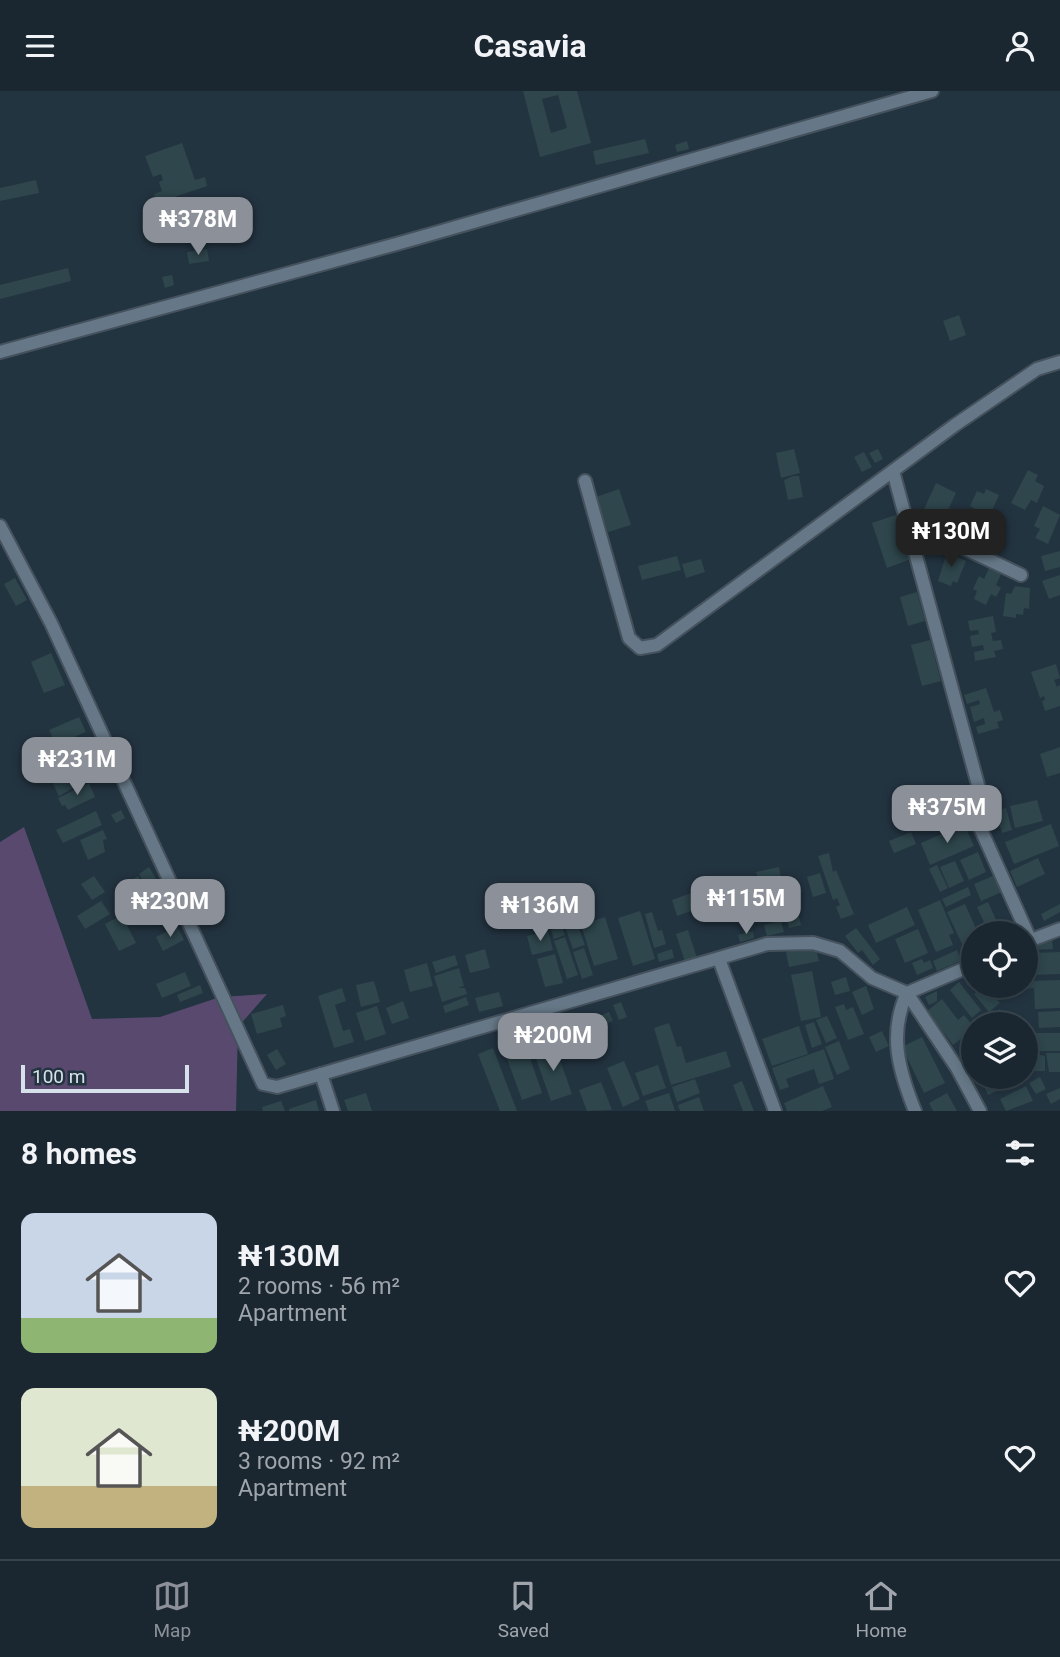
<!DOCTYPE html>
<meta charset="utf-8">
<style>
body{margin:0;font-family:Roboto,sans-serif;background:#27333d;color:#f1f3f6;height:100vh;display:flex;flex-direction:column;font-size:26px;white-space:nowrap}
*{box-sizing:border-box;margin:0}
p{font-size:23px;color:#9fa5ab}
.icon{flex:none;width:38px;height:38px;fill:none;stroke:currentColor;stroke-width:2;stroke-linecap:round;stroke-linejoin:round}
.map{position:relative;height:1020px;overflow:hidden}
.details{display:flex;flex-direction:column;background:#1a2731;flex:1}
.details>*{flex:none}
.fabs{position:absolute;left:961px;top:830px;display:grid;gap:14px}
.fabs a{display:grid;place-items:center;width:77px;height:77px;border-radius:50%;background:#1a2731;box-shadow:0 4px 10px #0003,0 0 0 2px #38444d;font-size:35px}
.scale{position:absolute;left:21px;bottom:18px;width:168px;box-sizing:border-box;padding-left:7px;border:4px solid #d7e1e9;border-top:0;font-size:19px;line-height:24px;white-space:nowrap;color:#d7e1e9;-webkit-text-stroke:5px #233441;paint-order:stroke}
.price{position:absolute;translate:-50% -60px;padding:0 16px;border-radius:14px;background:#8c9099;color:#fff;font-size:23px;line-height:46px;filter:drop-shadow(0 2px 4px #0008)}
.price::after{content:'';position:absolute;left:50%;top:42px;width:21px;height:16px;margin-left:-10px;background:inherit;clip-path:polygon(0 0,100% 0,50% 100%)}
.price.selected{background:#222;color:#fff}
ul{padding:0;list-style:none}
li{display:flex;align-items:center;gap:21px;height:175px;padding:0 21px}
li span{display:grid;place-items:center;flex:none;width:196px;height:140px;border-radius:14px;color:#555}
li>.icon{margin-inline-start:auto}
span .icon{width:84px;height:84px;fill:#fffc;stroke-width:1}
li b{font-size:30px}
h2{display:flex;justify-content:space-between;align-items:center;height:84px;padding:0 21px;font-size:30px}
header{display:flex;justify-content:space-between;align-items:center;height:91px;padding:0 21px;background:#1a2731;font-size:32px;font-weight:700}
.menu{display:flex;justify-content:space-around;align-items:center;height:98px;border-top:2px solid #38444d;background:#1a2731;font-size:19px;color:#9fa5ab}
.menu a{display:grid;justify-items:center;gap:4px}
.menu .selected{color:#8c9099}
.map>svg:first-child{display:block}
</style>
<header><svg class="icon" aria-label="menu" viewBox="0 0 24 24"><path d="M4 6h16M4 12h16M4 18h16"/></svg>Casavia<svg class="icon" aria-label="person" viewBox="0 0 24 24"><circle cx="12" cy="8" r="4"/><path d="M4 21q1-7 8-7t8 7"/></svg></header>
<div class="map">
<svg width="1060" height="1020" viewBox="0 0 1060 1020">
<rect width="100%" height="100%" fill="#233441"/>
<path fill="#59496f" d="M24 736 92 928 160 926 220 906 267 903 238 936 236 1020H0V751Z"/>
<g fill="#2e464c" fill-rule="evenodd">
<path d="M523 0H577L591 52 540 66ZM558 4 567 37 551 42 542 8Z"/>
<path d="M645 48 649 62 596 74 593 60Z"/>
<path d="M687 50 689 58 677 61 675 54Z"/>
<path d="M182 52 195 89 205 86 207 95 157 112 154 103 162 100 159 91 163 89 161 83 153 86 145 65Z"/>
<path d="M36 89 39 102 0 110V97Z"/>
<path d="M170 117 175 135 162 138 157 120Z"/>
<path d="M207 158 209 170 189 173 187 161Z"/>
<path d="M68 177 71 190 0 208V194Z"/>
<path d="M172 184 174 194 165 197 162 186Z"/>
<path d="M959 224 966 244 950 250 943 230Z"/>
<path d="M794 358 800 382 781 387 776 362Z"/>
<path d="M878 358 883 368 875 372 869 362Z"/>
<path d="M864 361 872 376 862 381 854 366Z"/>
<path d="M1028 379 1038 384 1035 390 1044 395 1037 412 1031 409 1025 419 1011 412Z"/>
<path d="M793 385H799L803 406 788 409 784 389Z"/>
<path d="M936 392 956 402 939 438 919 429Z"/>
<path d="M619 398 631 434 608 441 596 406Z"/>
<path d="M986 398 999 404 986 433 971 427 975 418 970 415 977 400 984 403Z"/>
<path d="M1043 415 1060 424 1048 453 1035 447 1040 438 1034 435Z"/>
<path d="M896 424 911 468 887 477 872 432Z"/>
<path d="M1060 460V476L1045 480 1041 465Z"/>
<path d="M947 461 966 470 957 492 953 490 951 495 938 490Z"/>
<path d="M677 465 681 479 642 489 638 475Z"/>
<path d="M701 468 705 481 686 487 682 473Z"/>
<path d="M989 477 1001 483 996 494 1001 497 996 506 991 503 986 514 974 508 977 500 973 498 979 485 984 488Z"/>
<path d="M1060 484V504L1049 508 1042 490Z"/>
<path d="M15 487 27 509 16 515 4 493Z"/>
<path d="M1015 495 1030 497 1029 518 1024 517 1023 524 1016 523V527L1003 525 1006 502 1011 503Z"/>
<path d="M917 501 925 530 908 535 900 506Z"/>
<path d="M993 525 996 541 991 542 993 550 1001 549 1003 558 994 560 996 566 975 570 974 561 984 559 983 554 972 556 970 545 979 543 978 539 970 540 968 530Z"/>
<path d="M930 549 941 590 922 595 911 554Z"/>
<path d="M51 562 65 594 44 602 31 571Z"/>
<path d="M1056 573 1060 587 1054 589 1057 596 1060 594V615L1045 620 1042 610 1045 609 1044 605 1040 607 1031 581Z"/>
<path d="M986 597 994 621 1000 619 1003 629 997 631 999 637 978 643 976 636 985 633 984 627 974 631 970 616 980 613 979 609 967 613 964 604Z"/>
<path d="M79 626 86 641 56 654 49 639Z"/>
<path d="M81 648 91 669 72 678 62 657Z"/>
<path d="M1060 656V682L1047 686 1040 663Z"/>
<path d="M85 675 91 687 59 705 53 693Z"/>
<path d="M89 692 95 706 68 719 65 714 62 715 58 707Z"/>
<path d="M1037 709 1043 730 1015 737 1010 715Z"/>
<path d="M1006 717 1012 739 1002 742 996 720Z"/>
<path d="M121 719 125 727 116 732 111 724Z"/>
<path d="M96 720 102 734 63 752 56 739Z"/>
<path d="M964 733 974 755 930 774 921 752Z"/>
<path d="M1051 733 1059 755 1014 773 1005 751Z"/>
<path d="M103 739 107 748 103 749 105 761 88 769 80 749Z"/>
<path d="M911 741 916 753 894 762 889 750Z"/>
<path d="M978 761 986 781 969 789 960 769Z"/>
<path d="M829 762 833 781 836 779 854 823 841 828 836 816 840 814 837 807 833 809 818 765Z"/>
<path d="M1038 767 1045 783 1017 796 1010 780Z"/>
<path d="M955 770 964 790 949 797 940 776Z"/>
<path d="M937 774 948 797 940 801 929 778Z"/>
<path d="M149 776 162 798 151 804 139 783Z"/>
<path d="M779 776 781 786 759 791 756 781Z"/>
<path d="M820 782 826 802 813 806 807 786Z"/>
<path d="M995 784 1002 801 981 810 974 793Z"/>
<path d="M94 785 105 801 92 809 81 793Z"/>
<path d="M138 785 146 799 133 811 128 810 120 796Z"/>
<path d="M752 785 762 822 752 825 749 813 740 815 733 789Z"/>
<path d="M722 791 730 816 712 821 705 796Z"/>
<path d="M775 793 783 824 769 828 761 796Z"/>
<path d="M968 796 971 804 946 816 942 808Z"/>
<path d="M702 797 706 809 697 812 693 800Z"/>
<path d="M792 799 801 834 789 837 780 802Z"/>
<path d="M691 802 697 818 677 825 672 809Z"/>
<path d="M940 809 954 842 949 844 953 854 936 861 918 819Z"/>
<path d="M101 810 110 823 85 838 77 825Z"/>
<path d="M988 811 1001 840 997 842H989L977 816Z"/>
<path d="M965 813 978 842H973V851L963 855 947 821Z"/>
<path d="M1060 813V821L1044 830 1041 823Z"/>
<path d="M907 816 915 834 876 852 868 834Z"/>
<path d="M640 820 655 868 633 875 618 827Z"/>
<path d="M652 821 658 840 662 839 666 853 654 857 645 823Z"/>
<path d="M122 824 136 852 119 860 105 833Z"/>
<path d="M605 826 618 868 594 875 581 834Z"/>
<path d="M781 830 784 841 767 845 764 834Z"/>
<path d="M577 832 585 854 573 858 565 836Z"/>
<path d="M177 835 184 849 163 860 156 846Z"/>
<path d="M562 836 565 844 554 848 551 839Z"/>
<path d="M856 837 880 868 873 874 862 859 858 862 845 845Z"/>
<path d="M918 838 928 862 905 872 895 848Z"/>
<path d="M688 839 697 867 685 871 676 843Z"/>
<path d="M548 840 553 859 532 864 527 845Z"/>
<path d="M753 840 754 847 740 851 738 844Z"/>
<path d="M565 846 578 884 567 888 554 850Z"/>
<path d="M1052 849 1053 858 1031 859 1030 850Z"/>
<path d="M815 854 819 870 789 876 786 861Z"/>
<path d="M973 854V865L966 868 962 860Z"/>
<path d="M584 857 593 884 582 888 573 861Z"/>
<path d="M485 858 490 877 470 882 465 864Z"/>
<path d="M672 858 674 867 659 871 657 863Z"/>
<path d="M957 859 961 870 937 880 933 870Z"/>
<path d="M1060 861V883L1033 884 1032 862Z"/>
<path d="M555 863 563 892 545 896 537 868Z"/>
<path d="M455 864 458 874 436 882 432 871Z"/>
<path d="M922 868 924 872 930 869 933 877 917 884 912 872Z"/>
<path d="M427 872 433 895 410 901 404 879Z"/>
<path d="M459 877 464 895 458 897H465L467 903 442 911 434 885Z"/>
<path d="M812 880 821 926 801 930 791 884Z"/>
<path d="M185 881 191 895 162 907 156 893Z"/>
<path d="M973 881V893L968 895 963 886Z"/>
<path d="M846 886 850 900 835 904 831 891Z"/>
<path d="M1060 889V917L1035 918 1034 897 1026 898V890Z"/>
<path d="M374 890 380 911 361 916 356 894Z"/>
<path d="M959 891 981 919 972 927 950 899Z"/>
<path d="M200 894 203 902 180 911 177 904Z"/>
<path d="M985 894 1000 912 989 921 974 903Z"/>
<path d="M995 894H1020V895L997 902Z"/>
<path d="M866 895 874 918 862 924 852 901Z"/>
<path d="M342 897 346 910 335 914 343 940 350 938 354 951 334 957 318 905Z"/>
<path d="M937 900V910L929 914 925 906Z"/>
<path d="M499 901 503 915 479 921 475 907Z"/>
<path d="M466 906 469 914 445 922 443 915Z"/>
<path d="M942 908 958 929 964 924 973 935V939L953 954 927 920Z"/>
<path d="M403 910 409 927 392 933 386 917Z"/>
<path d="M621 911 627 926 619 929 613 914Z"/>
<path d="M844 913 846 919 853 916 864 943 848 949 835 916Z"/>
<path d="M283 914 286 925 280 927 282 936 257 943 251 923Z"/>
<path d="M377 915 386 943 365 950 356 922Z"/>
<path d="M1000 918 1007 930 995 933 990 925Z"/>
<path d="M1060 920V936L1039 937 1038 921Z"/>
<path d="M609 921 613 930 594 937 591 928Z"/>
<path d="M984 923 991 933H974L973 931Z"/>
<path d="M827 925 837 947 826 952 816 929Z"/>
<path d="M814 931 822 953 812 957 805 934Z"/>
<path d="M669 932 677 956 681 955 686 972 726 960 731 976 671 994 654 937Z"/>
<path d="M799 935 808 963 772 975 762 948Z"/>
<path d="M882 940 889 955 876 961 869 946Z"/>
<rect x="1030" y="942" width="30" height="18"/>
<path d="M922 946 945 992 924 1002 902 956Z"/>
<path d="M839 950 850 978 837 984 825 956Z"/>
<path d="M526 955 542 1002 522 1009 505 962Z"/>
<path d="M543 955H555L572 1003 551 1010 534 962Z"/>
<path d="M493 957 517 1020H500L478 963Z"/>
<path d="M277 958 286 973 276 979 267 964Z"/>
<path d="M824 958 834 988 819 993 814 978 786 988 789 996 780 999 772 977Z"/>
<path d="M1031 962 1045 965V980H1032Z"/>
<path d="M1046 962H1060V981H1049Z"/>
<path d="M624 970 640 1008 623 1016 607 977Z"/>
<path d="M658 974 666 997 643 1005 635 982Z"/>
<path d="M994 985H998L1003 997 988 1004 982 990Z"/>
<path d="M1040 986 1046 998 1036 1003 1029 992Z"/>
<path d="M695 988 700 1002 677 1011 672 996Z"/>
<path d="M742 990 754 1020H743L733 994Z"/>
<path d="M601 991 612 1019 587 1020 579 999Z"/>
<path d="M823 995 832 1016 822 1020H787L784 1012Z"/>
<path d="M1026 995 1033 1010 1006 1020 1000 1008Z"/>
<path d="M1060 997V1008L1051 1013 1046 1003Z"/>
<path d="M366 1002 372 1020H348L344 1009Z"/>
<path d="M669 1002 675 1020H649L645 1010Z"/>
<path d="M947 1002 957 1020H933L929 1012Z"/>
<path d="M699 1006 704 1020H680L678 1014Z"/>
<path d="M316 1009 319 1020H289V1018Z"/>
<path d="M281 1010 285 1020H263L262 1016Z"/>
</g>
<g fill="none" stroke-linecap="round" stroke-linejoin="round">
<g stroke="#45525d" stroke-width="16">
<g id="minor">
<path d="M0 261 400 152 932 0"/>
<path d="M893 380 981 705"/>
<path d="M585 390 629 547 640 557 657 554 955 334 1037 278 1060 271"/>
<path d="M0 435 51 532 263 993 277 996 767 853 813 852 840 860 872 887 907 902 957 977 980 1020"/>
<path d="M915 456 934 449 945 448 1021 484"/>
<path d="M978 732 1030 848"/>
<path d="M1026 851 1060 838"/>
<path d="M719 868 775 1020"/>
<path d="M321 983 333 1020"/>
<path d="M915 1020C899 980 888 943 907 902L973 874"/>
</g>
</g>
<use href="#minor" stroke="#667887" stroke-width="12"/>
</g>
</svg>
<div class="fabs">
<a><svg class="icon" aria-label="locate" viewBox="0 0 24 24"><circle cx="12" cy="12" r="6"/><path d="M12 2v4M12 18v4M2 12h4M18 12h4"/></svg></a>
<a><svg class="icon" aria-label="layers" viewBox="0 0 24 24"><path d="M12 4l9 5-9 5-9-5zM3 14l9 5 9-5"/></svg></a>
</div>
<div class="scale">100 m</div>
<b class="price" style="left:198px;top:166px">₦378M</b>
<b class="price selected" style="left:951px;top:478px">₦130M</b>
<b class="price" style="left:77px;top:706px">₦231M</b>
<b class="price" style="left:947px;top:754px">₦375M</b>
<b class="price" style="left:746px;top:845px">₦115M</b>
<b class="price" style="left:170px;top:848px">₦230M</b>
<b class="price" style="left:540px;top:852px">₦136M</b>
<b class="price" style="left:553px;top:982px">₦200M</b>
</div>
<section class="details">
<h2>8 homes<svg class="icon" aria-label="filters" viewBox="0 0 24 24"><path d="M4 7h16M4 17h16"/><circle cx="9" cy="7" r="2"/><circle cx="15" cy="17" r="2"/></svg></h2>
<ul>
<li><span style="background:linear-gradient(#c9d6e8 75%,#8fb573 0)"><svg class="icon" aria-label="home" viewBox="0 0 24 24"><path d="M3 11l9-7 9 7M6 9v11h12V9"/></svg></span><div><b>₦130M</b><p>2 rooms · 56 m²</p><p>Apartment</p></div><svg class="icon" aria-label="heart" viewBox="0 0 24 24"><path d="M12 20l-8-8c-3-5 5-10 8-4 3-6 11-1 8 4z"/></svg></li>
<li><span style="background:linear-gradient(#dfe7d0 70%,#c2b280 0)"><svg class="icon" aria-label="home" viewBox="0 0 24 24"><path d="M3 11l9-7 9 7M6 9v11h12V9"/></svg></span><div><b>₦200M</b><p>3 rooms · 92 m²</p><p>Apartment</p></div><svg class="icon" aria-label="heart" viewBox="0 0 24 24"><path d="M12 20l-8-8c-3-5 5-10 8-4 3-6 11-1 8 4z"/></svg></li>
</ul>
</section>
<nav class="menu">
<a class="selected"><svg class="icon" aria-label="map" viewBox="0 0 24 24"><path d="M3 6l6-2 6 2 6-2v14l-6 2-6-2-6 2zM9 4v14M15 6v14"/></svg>Map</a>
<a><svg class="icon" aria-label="saved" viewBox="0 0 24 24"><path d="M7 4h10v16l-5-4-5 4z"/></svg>Saved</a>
<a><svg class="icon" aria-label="home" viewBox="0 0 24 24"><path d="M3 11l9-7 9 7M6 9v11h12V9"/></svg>Home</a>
</nav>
